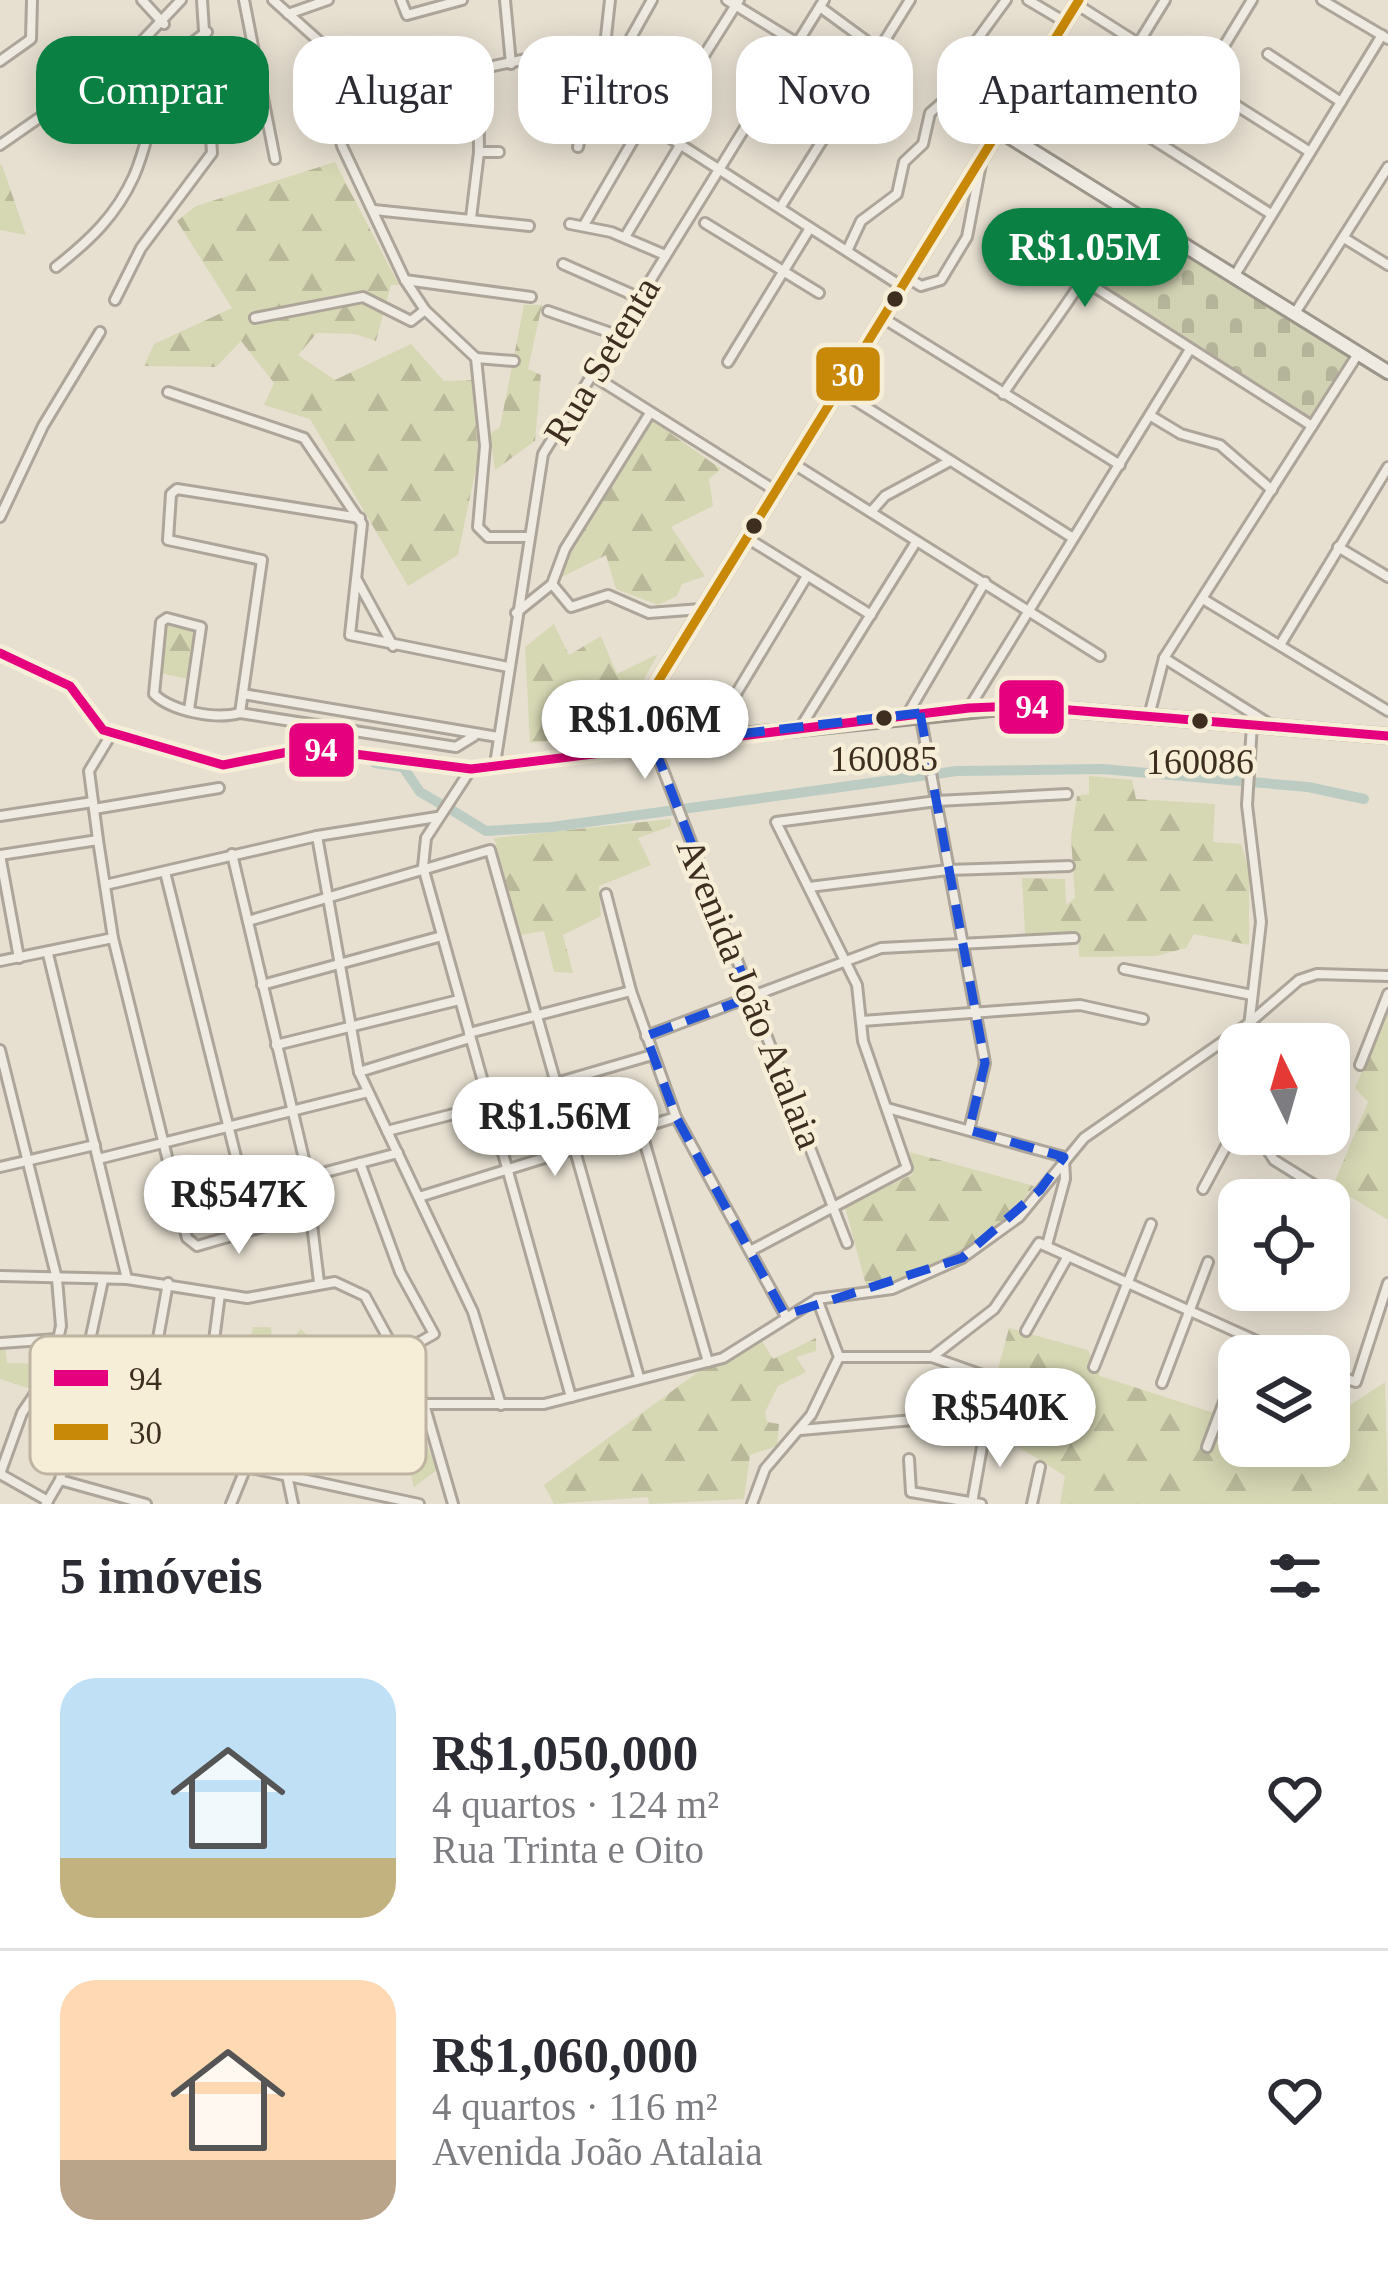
<!DOCTYPE html>
<html lang="pt">
<meta charset="utf-8">
<style>
body{margin:0;font-family:"Times New Roman",serif;background:#f2f2f3;color:#2b2b33;height:100vh;display:flex;flex-direction:column;font-size:45px;white-space:nowrap}
*{box-sizing:border-box;margin:0}
p{font-size:39px;color:#7c7c81}
.icon{flex:none;width:66px;height:66px;fill:none;stroke:currentColor;stroke-width:2;stroke-linecap:round;stroke-linejoin:round}
.map{position:relative;height:1504px;overflow:hidden}
.details{display:flex;flex-direction:column;background:#fff;flex:1}
.details>*{flex:none}
.hud{position:absolute;left:36px;top:36px;width:1317px;height:108px;display:flex;gap:24px}
.needle{width:78px;rotate:355deg}
.tools{position:absolute;left:1218px;top:1023px;display:grid;gap:24px}
.tools a{display:grid;place-items:center;width:132px;height:132px;border-radius:24px;background:#fff;box-shadow:0 6px 30px #0003;font-size:60px}
.price{position:absolute;translate:-50% -102px;padding:0 27px;border-radius:42px;background:#fff;color:#222;font-size:39px;line-height:78px;filter:drop-shadow(0 3px 6px #0008)}
.price::after{content:'';position:absolute;left:50%;top:72px;width:36px;height:27px;margin-left:-18px;background:inherit;clip-path:polygon(0 0,100% 0,50% 100%)}
.price.current{background:#0b8043;color:#fff}
ul{padding:0;list-style:none}
li{display:flex;align-items:center;gap:36px;height:300px;padding:0 60px}
li+li{border-top:3px solid #e1e1e2}
li span{display:grid;place-items:center;flex:none;width:336px;height:240px;border-radius:36px;color:#555}
li>.icon{margin-inline-start:auto}
span .icon{width:144px;height:144px;fill:#fffc;stroke-width:1}
li b{font-size:51px}
h2{display:flex;justify-content:space-between;align-items:center;height:144px;padding:0 60px;font-size:51px}
.chip{padding:0 42px;border-radius:36px;background:#fff;box-shadow:0 6px 30px #0003;font-size:42px;line-height:108px}
.chip.current{background:#0b8043;color:#fff}
.map>svg:first-child{display:block}
</style>
<div class="map">
<svg width="1388" height="1504" viewBox="0 0 1388 1504">
<defs>
<pattern id="forest-firs" width="22" height="20" patternUnits="userSpaceOnUse" patternTransform="scale(3)"><rect width="22" height="20" fill="#d6d7b3"/><path d="M5 1l3.5 6h-7zM16 11l3.5 6h-7z" fill="#b9b99a"/></pattern>
<pattern id="cemetery-stones" width="16" height="16" patternUnits="userSpaceOnUse" patternTransform="scale(3)"><rect width="16" height="16" fill="#d1d1b3"/><path d="M2 7V4a2 2 0 0 1 4 0v3zM10 15v-3a2 2 0 0 1 4 0v3z" fill="#b4b49a"/></pattern>
</defs>
<rect width="100%" height="100%" fill="#e7e0d1"/>
<g fill="url(#forest-firs)">
<path d="M335 162 399 285H391L376 341 355 334 317 333 298 355 335 380 411 344 444 381 473 380 478 458 458 555 408 586 310 419 264 405 274 383 241 341 216 367 144 366 154 344 232 308 177 221 196 206Z"/>
<path d="M0 164 2 165 26 235 0 230Z"/>
<path d="M524 305H542L528 369 541 375 535 441 495 470 490 434 500 427Z"/>
<path d="M653 421 721 469 709 479 713 506 671 527 705 576 682 584 677 596 658 605 616 589 606 555 560 578 563 561Z"/>
<path d="M554 624 569 655 601 636 617 674 658 654 613 735 530 743 525 647Z"/>
<path d="M165 625 194 631 188 679 160 673Z"/>
<path d="M1089 776 1132 780 1136 799 1215 804 1213 842 1241 844 1249 869V945L1194 934 1186 948 1156 956 1079 957 1078 932 1025 934 1022 878 1065 879 1066 905 1075 898 1071 837 1077 796 1089 794Z"/>
<path d="M671 819V826L638 838 651 865 599 886 601 916 563 935 573 973 554 972 544 931 521 935 494 838Z"/>
<path d="M1388 1008V1220L1333 1186 1368 1102 1355 1088Z"/>
<path d="M910 1152 1034 1186C1002 1232 924 1287 866 1285L845 1207 913 1174Z"/>
<path d="M253 1327H271L272 1339 285 1345 301 1329 310 1338 297 1355 269 1359 289 1374 305 1367 327 1384 337 1370 341 1378 373 1381 411 1404 437 1470 414 1487 409 1468 377 1464 381 1474 344 1469 340 1451 326 1454 322 1469 286 1461 271 1469 255 1446 235 1438 233 1424 219 1419 211 1405 217 1380 239 1381Z"/>
<path d="M1009 1328 1088 1350 1100 1376 1239 1421V1446H1329V1419L1385 1382 1388 1504H1060L1065 1476 983 1425Z"/>
<path d="M816 1338V1351L796 1357 806 1372 778 1386 765 1412 767 1422 779 1424 777 1446 750 1455 744 1499 649 1504 648 1497 554 1504 544 1485 713 1361 761 1339 773 1359Z"/>
<path d="M0 1343H5L7 1363 49 1364 34 1390 0 1379Z"/>
</g>
<path fill="url(#cemetery-stones)" d="M1122 205 1358 354 1312 426 1085 281Z"/>
<g fill="none" stroke-linecap="round" stroke-linejoin="round">
<g stroke="#bcccc2" stroke-width="10">
<path d="M375 763 403 767 420 792 439 803"/>
<path d="M450 809 486 831 552 827 957 771 1102 769 1308 787 1364 799"/>
</g>
<g stroke="#ada599" stroke-width="14">
<g id="street">
<path d="M142 0 164 24"/>
<path d="M244 0 275 159"/>
<path d="M273 0 320 42 342 146 405 280 425 310 476 358 485 446 478 527 488 537H527"/>
<path d="M401 0 407 15 462 0"/>
<path d="M505 0 511 64"/>
<path d="M727 0 797 43"/>
<path d="M1028 0 1065 22"/>
<path d="M1322 0 1388 39"/>
<path d="M1076 4 1310 152"/>
<path d="M820 7 880 51"/>
<path d="M288 14 328 0"/>
<path d="M1138 44 1165 0"/>
<path d="M1268 54 1341 102"/>
<path d="M0 61 31 39 32 0"/>
<path d="M1039 67 1271 214"/>
<path d="M601 82 610 0"/>
<path d="M1202 82 1252 0"/>
<path d="M600 93 901 286"/>
<path d="M600 93 652 0"/>
<path d="M415 117 419 82 605 42"/>
<path d="M655 133 739 0"/>
<path d="M0 145 127 57 181 0"/>
<path d="M578 147 589 96 600 93"/>
<path d="M479 152H499"/>
<path d="M780 208 910 0"/>
<path d="M374 210 529 226"/>
<path d="M471 218 479 152 478 72"/>
<path d="M705 223 819 293"/>
<path d="M570 224 611 232 665 255"/>
<path d="M584 225 642 125"/>
<path d="M625 237 679 147"/>
<path d="M1344 238 1388 265"/>
<path d="M847 251 861 221 897 194 904 162 923 144 930 113 953 93 971 48 1006 0"/>
<path d="M563 264 640 298"/>
<path d="M56 267C89 241 116 216 134 176 158 121 150 68 207 32"/>
<path d="M1235 275 1382 35"/>
<path d="M908 278 921 286 941 280 967 237 981 164"/>
<path d="M405 280 531 297"/>
<path d="M1085 281 1312 426"/>
<path d="M115 300 141 248 212 153 202 0"/>
<path d="M548 311 617 335"/>
<path d="M1295 313 1388 167"/>
<path d="M255 318 363 297 411 321 425 310"/>
<path d="M883 318 1120 465"/>
<path d="M476 358 514 361"/>
<path d="M728 362 810 228"/>
<path d="M592 375 776 491"/>
<path d="M839 390 1073 538"/>
<path d="M168 392 304 438 362 524 350 635 508 667"/>
<path d="M1003 394C1045 331 1094 275 1122 205"/>
<path d="M1151 416 1181 434 1220 445 1272 490"/>
<path d="M794 464 1100 656"/>
<path d="M871 512 885 496 950 461"/>
<path d="M0 517 43 426 100 332"/>
<path d="M747 538 871 615"/>
<path d="M1338 547 1388 577"/>
<path d="M357 580 393 646"/>
<path d="M552 584 571 607 608 595 649 613 701 609"/>
<path d="M1203 599 1388 711"/>
<path d="M516 613 552 584 565 549 650 413"/>
<path d="M1280 645 1388 467"/>
<path d="M0 653 70 686 103 730 223 765 308 748 471 769 617 748"/>
<path d="M1164 658 1271 725"/>
<path d="M243 694 498 737"/>
<path d="M969 708 1189 351"/>
<path d="M189 710 201 627 167 618 161 622 154 694C171 711 216 720 240 713L456 747 474 736"/>
<path d="M240 713 262 560 168 540 171 494 177 489 360 518"/>
<path d="M920 714 985 1063 969 1130"/>
<path d="M907 715 985 582"/>
<path d="M1149 716 1164 658 1358 354"/>
<path d="M800 728 916 542"/>
<path d="M112 733 89 771 98 840 113 938 187 1238 197 1246 310 1213"/>
<path d="M710 737 807 576"/>
<path d="M653 744 847 1243"/>
<path d="M495 764 543 454 824 0"/>
<path d="M471 769 426 838 423 867 571 1397"/>
<path d="M94 809 219 788"/>
<path d="M0 816 93 802"/>
<path d="M317 836 359 1072 473 1312 501 1405"/>
<path d="M232 854 304 1159 319 1282"/>
<path d="M0 855 19 958"/>
<path d="M0 855 98 840"/>
<path d="M165 872 247 1201"/>
<path d="M105 885 317 836 437 817"/>
<path d="M809 887 948 870 1069 866"/>
<path d="M606 894 631 991 676 1117 785 1315"/>
<path d="M248 921 490 850 639 1377"/>
<path d="M48 954 127 1279"/>
<path d="M0 961 113 938"/>
<path d="M1124 969 1252 995"/>
<path d="M262 985 442 936"/>
<path d="M862 1021 1080 1005 1143 1019"/>
<path d="M469 1033 631 991"/>
<path d="M646 1036 881 948 1074 938"/>
<path d="M1247 1044 1261 922 1247 805 1252 724"/>
<path d="M276 1045 459 1000"/>
<path d="M0 1050 57 1279 61 1326 51 1370 22 1413 0 1474"/>
<path d="M1360 1065 1388 994"/>
<path d="M359 1072 470 1038"/>
<path d="M556 1083 652 1055"/>
<path d="M887 1108 1064 1157"/>
<path d="M641 1130 708 1362"/>
<path d="M387 1131 489 1105"/>
<path d="M1257 1134 1274 1160 1327 1193"/>
<path d="M98 1159 368 1092"/>
<path d="M360 1163 400 1272 434 1334 398 1354"/>
<path d="M0 1167 95 1145"/>
<path d="M307 1177 398 1153"/>
<path d="M1203 1189 1239 1122"/>
<path d="M419 1197 676 1117"/>
<path d="M1047 1245 1065 1179 1064 1158"/>
<path d="M752 1250 907 1168 863 1041 857 985 776 822 937 801 1067 794"/>
<path d="M0 1276 127 1279 247 1298 335 1282 365 1296 424 1404 453 1504"/>
<path d="M1026 1331 1068 1256"/>
<path d="M0 1343 58 1339"/>
<path d="M1241 1356 1248 1338"/>
<path d="M839 1357H932L991 1378"/>
<path d="M932 1357 994 1309 1039 1243 1290 1356"/>
<path d="M1094 1367 1151 1224"/>
<path d="M1329 1373 1356 1382 1388 1283"/>
<path d="M1162 1383 1208 1262"/>
<path d="M424 1404H544L723 1358 817 1299 892 1289 962 1258 1019 1217 1084 1138 1248 1024 1299 980 1317 974 1388 976"/>
<path d="M76 1413 246 1467 419 1504"/>
<path d="M801 1430 913 1420 1051 1434"/>
<path d="M141 1432 168 1283"/>
<path d="M1207 1447 1239 1362"/>
<path d="M200 1449 220 1294"/>
<path d="M909 1459 911 1492 981 1504"/>
<path d="M0 1474 48 1501"/>
<path d="M287 1475 293 1504"/>
<path d="M60 1480 146 1504"/>
<path d="M972 1503 985 1430"/>
<path d="M46 1504 60 1480 103 1280"/>
<path d="M231 1504 246 1467"/>
<path d="M752 1504 765 1469 811 1415 839 1357 817 1299"/>
<path d="M1032 1504 1040 1467"/>
</g>
</g>
<g stroke="#9c958a" stroke-width="18">
<g id="secondary">
<path d="M999 130 1388 372"/>
<path d="M617 748 1079 0"/>
<path d="M617 748 1021 706 1388 736"/>
</g>
</g>
<use href="#street" stroke="#efebe3" stroke-width="8"/>
<use href="#secondary" stroke="#efebe3" stroke-width="12"/>
<g stroke="#f7eed8" stroke-width="18">
<path id="bus-1" d="M0 653 70 686 103 730 223 765 308 748 471 769 969 708 1021 706 1388 736"/>
</g>
<g stroke="#f7eed8" stroke-width="18">
<path id="bus-2" d="M617 748 1079 0"/>
</g>
<use href="#bus-1" stroke="#e5007d" stroke-width="9"/>
<use href="#bus-2" stroke="#c88808" stroke-width="9"/>
</g>
<path fill="none" stroke="#1d4ed8" stroke-width="9" stroke-dasharray="24 15" stroke-linejoin="round" d="M920 713 985 1063 969 1130 1064 1157 1040 1190 962 1258 785 1315 676 1117 646 1036 751 997 653 744Z"/>
<g fill="#3d2e20" stroke="#f7eed8" stroke-width="4.5">
<circle cx="895" cy="299" r="10"/>
<circle cx="754" cy="526" r="10"/>
<circle cx="884" cy="718" r="10"/>
<circle cx="1200" cy="721" r="10"/>
</g>
<g text-anchor="middle" stroke-width="9" stroke-linejoin="round" paint-order="stroke">
<g font-size="36" fill="#3d2e20" stroke="#f7eed8">
<text x="884" y="771">160085</text>
<text x="1200" y="774">160086</text>
</g>
<g font-size="39" fill="#3d2e20" stroke="#f7eed8">
<text transform="translate(601 360) rotate(-59)" y="14">Rua Setenta</text>
<text transform="translate(751 993) rotate(68)" y="14">Avenida João Atalaia</text>
</g>
</g>
<rect x="30" y="1336" width="396" height="138" rx="18" fill="#f7eed8" stroke="#bfb4a1" stroke-width="3"/>
<rect x="54" y="1370" width="54" height="16" fill="#e5007d"/>
<rect x="54" y="1424" width="54" height="16" fill="#c88808"/>
<g font-size="33" fill="#3d2e20">
<text x="129" y="1390">94</text>
<text x="129" y="1444">30</text>
</g>
<g stroke="#f7eed8" stroke-width="4.5">
<rect x="814" y="345" width="68" height="58" rx="12" fill="#c88808"/>
<rect x="997" y="678" width="69" height="58" rx="12" fill="#e5007d"/>
<rect x="287" y="721" width="69" height="58" rx="12" fill="#e5007d"/>
</g>
<g font-size="33" text-anchor="middle" font-weight="bold" fill="#fff">
<text x="848" y="386">30</text>
<text x="1032" y="718">94</text>
<text x="321" y="761">94</text>
</g>
</svg>
<div class="tools">
<a><svg class="needle" viewBox="-14 -14 28 28"><path d="M0-13l5 13h-10z" fill="#e53935"/><path d="M0 13l5-13h-10z" fill="#7c7c81"/></svg></a>
<a><svg class="icon" aria-label="locate" viewBox="0 0 24 24"><circle cx="12" cy="12" r="6"/><path d="M12 2v4M12 18v4M2 12h4M18 12h4"/></svg></a>
<a><svg class="icon" aria-label="layers" viewBox="0 0 24 24"><path d="M12 4l9 5-9 5-9-5zM3 14l9 5 9-5"/></svg></a>
</div>
<b class="price current" style="left:1085px;top:310px">R$1.05M</b>
<b class="price" style="left:645px;top:782px">R$1.06M</b>
<b class="price" style="left:555px;top:1179px">R$1.56M</b>
<b class="price" style="left:239px;top:1257px">R$547K</b>
<b class="price" style="left:1000px;top:1470px">R$540K</b>
<div class="hud">
<a class="chip current">Comprar</a>
<a class="chip">Alugar</a>
<a class="chip">Filtros</a>
<a class="chip">Novo</a>
<a class="chip">Apartamento</a>
</div>
</div>
<section class="details">
<h2>5 imóveis<svg class="icon" aria-label="filters" viewBox="0 0 24 24"><path d="M4 7h16M4 17h16"/><circle cx="9" cy="7" r="2"/><circle cx="15" cy="17" r="2"/></svg></h2>
<ul>
<li><span style="background:linear-gradient(#bfe0f5 75%,#c2b280 0)"><svg class="icon" aria-label="home" viewBox="0 0 24 24"><path d="M3 11l9-7 9 7M6 9v11h12V9"/></svg></span><div><b>R$1,050,000</b><p>4 quartos · 124 m²</p><p>Rua Trinta e Oito</p></div><svg class="icon" aria-label="heart" viewBox="0 0 24 24"><path d="M12 20l-8-8c-3-5 5-10 8-4 3-6 11-1 8 4z"/></svg></li>
<li><span style="background:linear-gradient(#ffd9b3 75%,#b9a48a 0)"><svg class="icon" aria-label="home" viewBox="0 0 24 24"><path d="M3 11l9-7 9 7M6 9v11h12V9"/></svg></span><div><b>R$1,060,000</b><p>4 quartos · 116 m²</p><p>Avenida João Atalaia</p></div><svg class="icon" aria-label="heart" viewBox="0 0 24 24"><path d="M12 20l-8-8c-3-5 5-10 8-4 3-6 11-1 8 4z"/></svg></li>
</ul>
</section>
